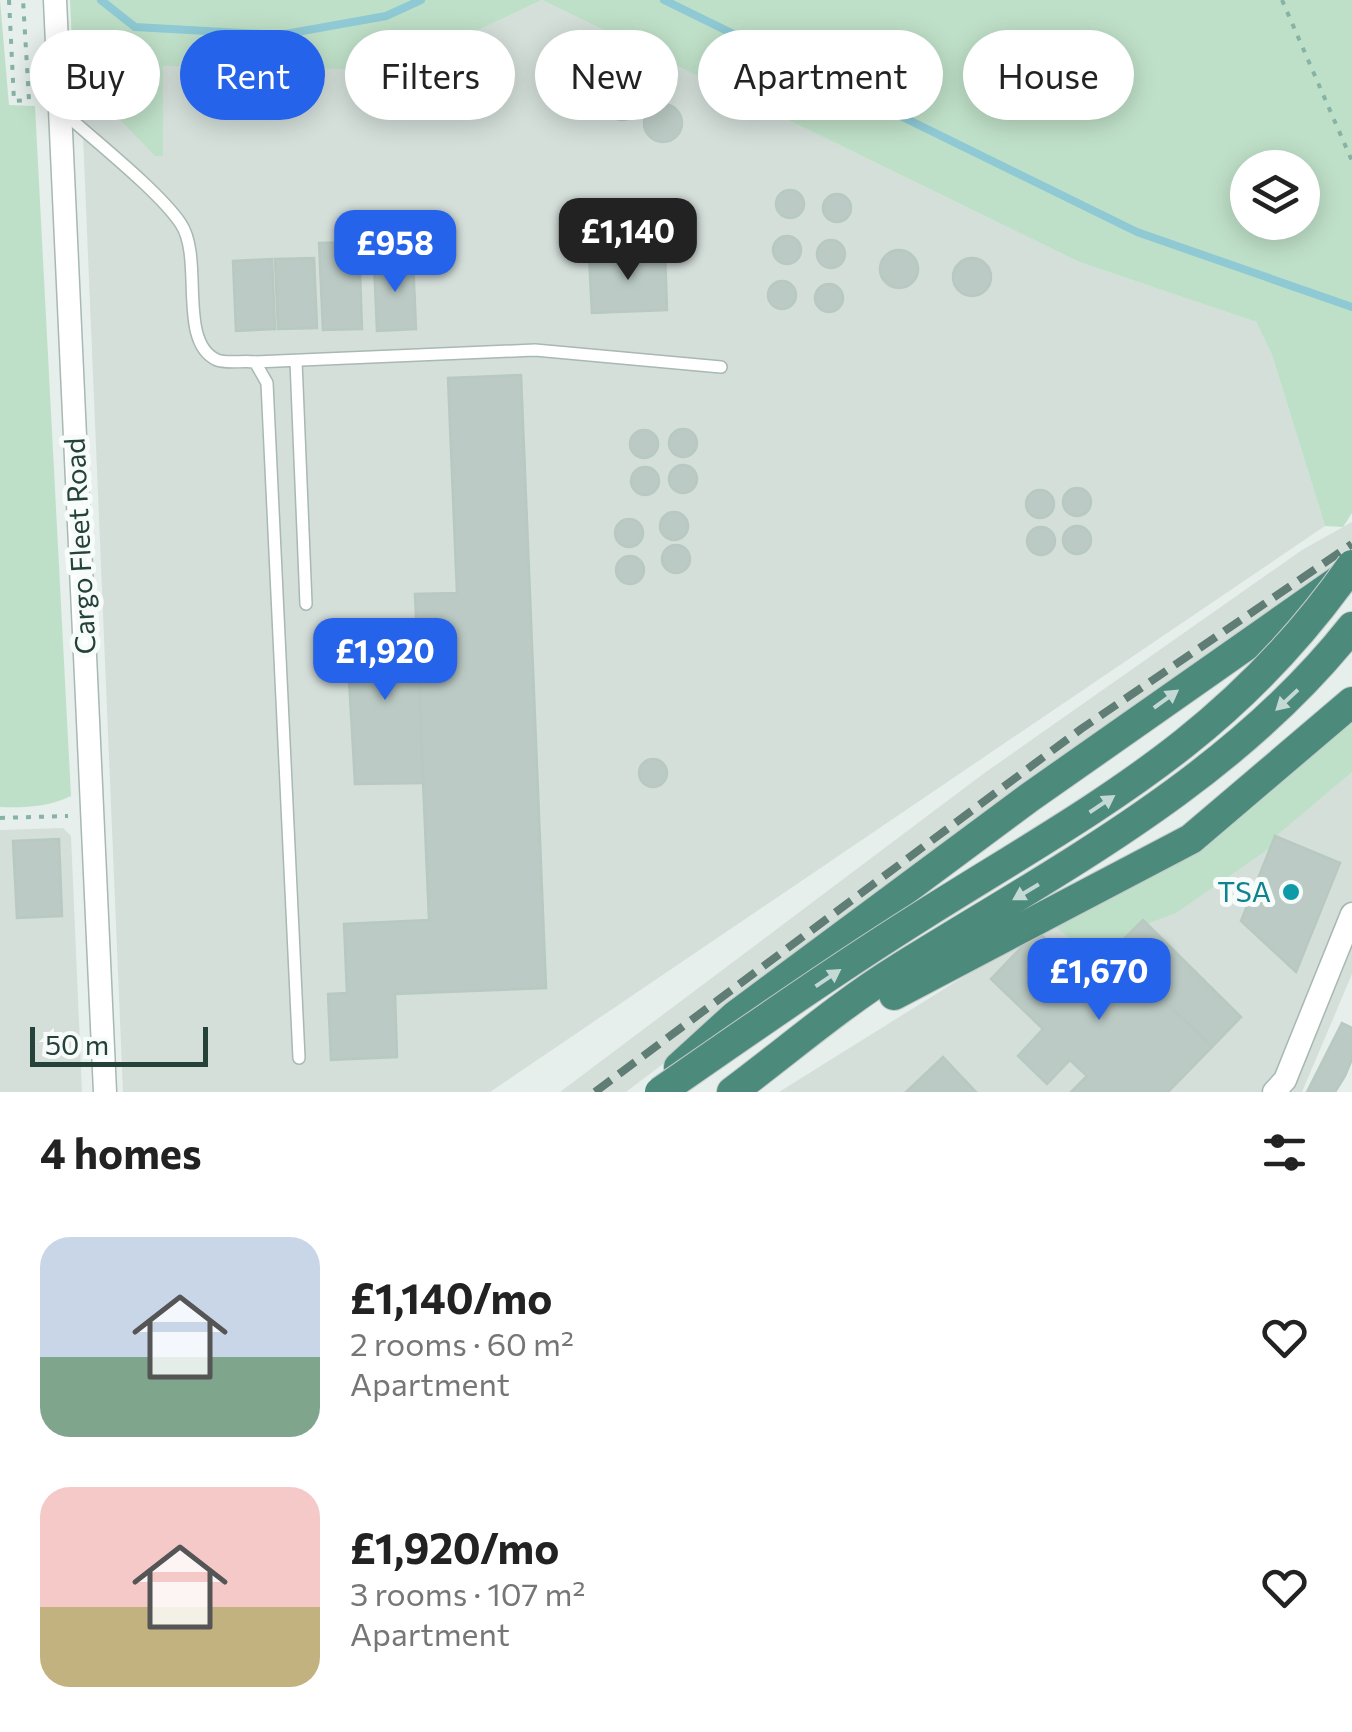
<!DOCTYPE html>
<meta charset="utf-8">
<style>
body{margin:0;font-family:Commissioner,sans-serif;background:#f2f2f2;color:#222;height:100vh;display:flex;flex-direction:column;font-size:38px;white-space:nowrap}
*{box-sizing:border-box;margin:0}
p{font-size:32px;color:#767676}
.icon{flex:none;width:55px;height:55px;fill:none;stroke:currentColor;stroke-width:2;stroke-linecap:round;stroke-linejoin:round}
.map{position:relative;height:1092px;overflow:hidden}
.details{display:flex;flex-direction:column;background:#fff;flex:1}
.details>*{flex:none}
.guide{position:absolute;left:30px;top:30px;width:1292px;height:90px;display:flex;gap:20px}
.fabs{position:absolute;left:1230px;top:150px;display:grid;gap:20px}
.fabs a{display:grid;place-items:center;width:90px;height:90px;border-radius:50%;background:#fff;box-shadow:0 5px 25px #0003;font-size:50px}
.scale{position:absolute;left:30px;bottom:25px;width:178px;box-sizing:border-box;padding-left:10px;border:5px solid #24423a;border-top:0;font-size:28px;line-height:35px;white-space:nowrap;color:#24423a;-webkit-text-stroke:8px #f7fbf9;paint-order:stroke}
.price{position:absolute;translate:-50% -85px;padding:0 22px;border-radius:20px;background:#2563eb;color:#fff;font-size:32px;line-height:65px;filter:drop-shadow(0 2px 5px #0008)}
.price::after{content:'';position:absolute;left:50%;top:60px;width:30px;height:22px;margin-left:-15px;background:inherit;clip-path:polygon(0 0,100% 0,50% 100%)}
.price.selected{background:#222;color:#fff}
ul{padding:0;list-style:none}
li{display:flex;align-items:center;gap:30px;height:250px;padding:0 40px}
li span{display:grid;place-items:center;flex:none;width:280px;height:200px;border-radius:30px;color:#555}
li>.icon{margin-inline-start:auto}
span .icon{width:120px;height:120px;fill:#fffc;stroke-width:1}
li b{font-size:42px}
h2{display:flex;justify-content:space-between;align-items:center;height:120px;padding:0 40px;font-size:42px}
.chip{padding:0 35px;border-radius:45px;background:#fff;box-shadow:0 5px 25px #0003;font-size:35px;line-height:90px}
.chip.selected{background:#2563eb;color:#fff}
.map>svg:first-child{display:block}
</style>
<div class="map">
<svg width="1352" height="1092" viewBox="0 0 1352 1092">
<rect width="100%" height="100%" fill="#e6efeb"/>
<g fill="#d4dfda">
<path d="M542 0 1079 262 1256 322 1272 355 1325 526 490 1092H123L80 64 394 70Z"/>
<path d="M1352 522V561L994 813 626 1092H560L983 774 1302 550Z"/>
<path d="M1352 772V974L1302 1092H779L1037 931 1155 909Z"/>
<path d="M63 828 71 836 82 1092H0V830Z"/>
</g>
<g fill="#bfe0c8" fill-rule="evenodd">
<path d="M0 0 9 105 35 106 71 796C49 807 24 808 0 807Z"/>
<path d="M70 0H542L394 70 163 66V156H155L80 78 73 63Z"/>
<path d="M542 0H1352V513L1343 527 1325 526 1272 355 1256 322 1079 262ZM1248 168H1302V222H1248Z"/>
<path d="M1352 717V772L1276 836 1270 848 1176 913 1147 924 1142 921 1101 963 1056 927 1216 831Z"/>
</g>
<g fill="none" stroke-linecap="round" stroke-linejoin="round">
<g stroke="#8ec9d4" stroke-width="8">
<path d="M101 0 135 27 280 35 386 16 421 0"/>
<path d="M664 0 1137 232 1352 307"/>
</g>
</g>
<g fill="#bbcac4" stroke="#b8c9c2" stroke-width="2.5">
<circle cx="585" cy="84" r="19"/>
<circle cx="622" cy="101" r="19"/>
<circle cx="663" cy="123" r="19"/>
<circle cx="790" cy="204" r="14"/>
<circle cx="837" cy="208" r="14"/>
<circle cx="787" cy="250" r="14"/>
<circle cx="831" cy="254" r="14"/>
<path d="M359 242 362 329 323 330 319 243Z"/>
<circle cx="899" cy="269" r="19"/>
<path d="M665 253 667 310 592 313 589 256Z"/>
<path d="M314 258 317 328 278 329 275 259Z"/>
<circle cx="972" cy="277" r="19"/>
<path d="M272 259 275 329 236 331 233 261Z"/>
<path d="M413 259 416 329 377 331 374 261Z"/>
<circle cx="782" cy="295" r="14"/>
<circle cx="829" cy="298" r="14"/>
<path d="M521 375 546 988 395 994 397 1057 331 1060 328 994 347 993 344 924 429 920 415 594 457 593 448 378Z"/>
<circle cx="683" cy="443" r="14"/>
<circle cx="644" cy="444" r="14"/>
<circle cx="683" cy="479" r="14"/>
<circle cx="645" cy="481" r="14"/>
<circle cx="1077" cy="502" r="14"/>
<circle cx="1040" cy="504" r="14"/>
<circle cx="674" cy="526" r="14"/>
<circle cx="629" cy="533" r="14"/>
<circle cx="1077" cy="540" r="14"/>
<circle cx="1041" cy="541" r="14"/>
<circle cx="676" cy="559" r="14"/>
<circle cx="630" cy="570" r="14"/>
<path d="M417 621 423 783 355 784 346 626Z"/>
<circle cx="653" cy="773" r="14"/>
<path d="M1275 836 1340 863 1296 972 1241 921Z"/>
<path d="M59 839 62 916 17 918 13 841Z"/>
<path d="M1143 920 1241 1017 1212 1047 1112 951Z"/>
<path d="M1037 931 1087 978 1112 951 1212 1047 1168 1092H1071L1087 1076 1070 1060 1047 1084 1018 1056 1043 1029 991 979Z"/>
<path d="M1342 1023 1352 1028V1059L1345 1076 1335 1092H1307Z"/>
<path d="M943 1057 976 1092H906Z"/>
</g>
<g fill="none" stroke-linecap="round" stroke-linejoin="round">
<g stroke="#a8b8b2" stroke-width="14">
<g id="service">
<path d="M63 112C94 140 160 192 181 224 204 259 177 342 217 360 227 364 244 360 255 362L267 383 299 1058"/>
<path d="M296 361 306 604"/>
<path d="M255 362 535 350 721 367"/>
</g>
</g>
<g stroke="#a8b8b2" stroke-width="25">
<g id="minor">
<path d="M55 0 105 1092"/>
<path d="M1274 1092 1285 1080 1352 914"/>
</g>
</g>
<g stroke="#c2cac8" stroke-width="32">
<g id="trunk">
<path d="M894 995 1191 839 1352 702"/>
<path d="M679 1067 735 1016 1030 797 1338 581"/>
<path d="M732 1092C787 1051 840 1005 898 969 1059 869 1232 779 1352 627"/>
</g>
</g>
<g stroke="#86b3a5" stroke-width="4" stroke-dasharray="5 8" stroke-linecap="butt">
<path d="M9 0 14 101 29 100 23 0"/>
<path d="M1282 0 1352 161"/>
<path d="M0 818 68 816"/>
</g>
<use href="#service" stroke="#fff" stroke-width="11"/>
<use href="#minor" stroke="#fff" stroke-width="22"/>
<use href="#trunk" stroke="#4c8a7c" stroke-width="30"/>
<path stroke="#5f7d75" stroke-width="8" stroke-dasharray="20 10" stroke-linecap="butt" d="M595 1092 1081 729 1352 544"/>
<g stroke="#c2cac8" stroke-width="32" stroke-linecap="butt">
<path id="trunk-bridge" d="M660 1092C748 1031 835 970 926 913 1098 805 1232 737 1352 565"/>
</g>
<use href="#trunk-bridge" stroke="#4c8a7c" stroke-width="30"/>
</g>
<defs><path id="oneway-solid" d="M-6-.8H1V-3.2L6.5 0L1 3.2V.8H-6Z" transform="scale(2.5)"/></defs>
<g fill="#c4d9d4">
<use href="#oneway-solid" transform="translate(1166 699) rotate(-36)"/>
<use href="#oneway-solid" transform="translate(1287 700) rotate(137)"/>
<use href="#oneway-solid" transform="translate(1102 804) rotate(-34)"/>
<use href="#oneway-solid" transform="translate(1026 892) rotate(149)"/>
<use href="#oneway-solid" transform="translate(828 978) rotate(-34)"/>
</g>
<circle fill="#0f9aa8" stroke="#f7fbf9" stroke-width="4" cx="1291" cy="892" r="10"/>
<g text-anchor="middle" stroke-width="10" stroke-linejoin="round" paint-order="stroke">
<g font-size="28" fill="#24423a" stroke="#f7fbf9">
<text transform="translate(80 546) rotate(-93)" y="10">Cargo Fleet Road</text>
</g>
<g font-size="28" fill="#0d838f" stroke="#f7fbf9" text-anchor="end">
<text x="1271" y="902">TSA</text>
</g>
</g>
</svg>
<div class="fabs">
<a><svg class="icon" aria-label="layers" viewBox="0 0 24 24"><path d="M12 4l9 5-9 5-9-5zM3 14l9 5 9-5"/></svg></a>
</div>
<div class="scale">50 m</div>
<b class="price selected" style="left:628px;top:283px">£1,140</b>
<b class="price" style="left:395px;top:295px">£958</b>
<b class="price" style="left:385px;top:703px">£1,920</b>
<b class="price" style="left:1099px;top:1023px">£1,670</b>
<div class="guide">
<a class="chip">Buy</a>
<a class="chip selected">Rent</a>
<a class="chip">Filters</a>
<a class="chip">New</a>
<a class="chip">Apartment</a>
<a class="chip">House</a>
</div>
</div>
<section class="details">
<h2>4 homes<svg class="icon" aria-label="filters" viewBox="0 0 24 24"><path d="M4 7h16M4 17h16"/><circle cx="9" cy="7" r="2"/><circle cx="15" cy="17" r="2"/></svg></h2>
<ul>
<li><span style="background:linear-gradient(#c9d6e8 60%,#7fa58c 0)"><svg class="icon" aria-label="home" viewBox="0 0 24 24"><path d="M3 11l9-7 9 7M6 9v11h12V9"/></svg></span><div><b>£1,140/mo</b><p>2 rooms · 60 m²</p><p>Apartment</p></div><svg class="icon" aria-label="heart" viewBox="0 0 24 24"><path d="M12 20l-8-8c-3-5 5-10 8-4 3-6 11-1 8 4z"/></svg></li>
<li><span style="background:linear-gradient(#f6c9c9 60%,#c2b280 0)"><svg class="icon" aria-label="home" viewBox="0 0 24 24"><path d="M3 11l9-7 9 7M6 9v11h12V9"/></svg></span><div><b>£1,920/mo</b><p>3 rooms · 107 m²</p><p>Apartment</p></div><svg class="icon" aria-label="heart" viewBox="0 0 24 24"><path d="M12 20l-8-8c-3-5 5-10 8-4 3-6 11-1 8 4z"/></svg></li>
</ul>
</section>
